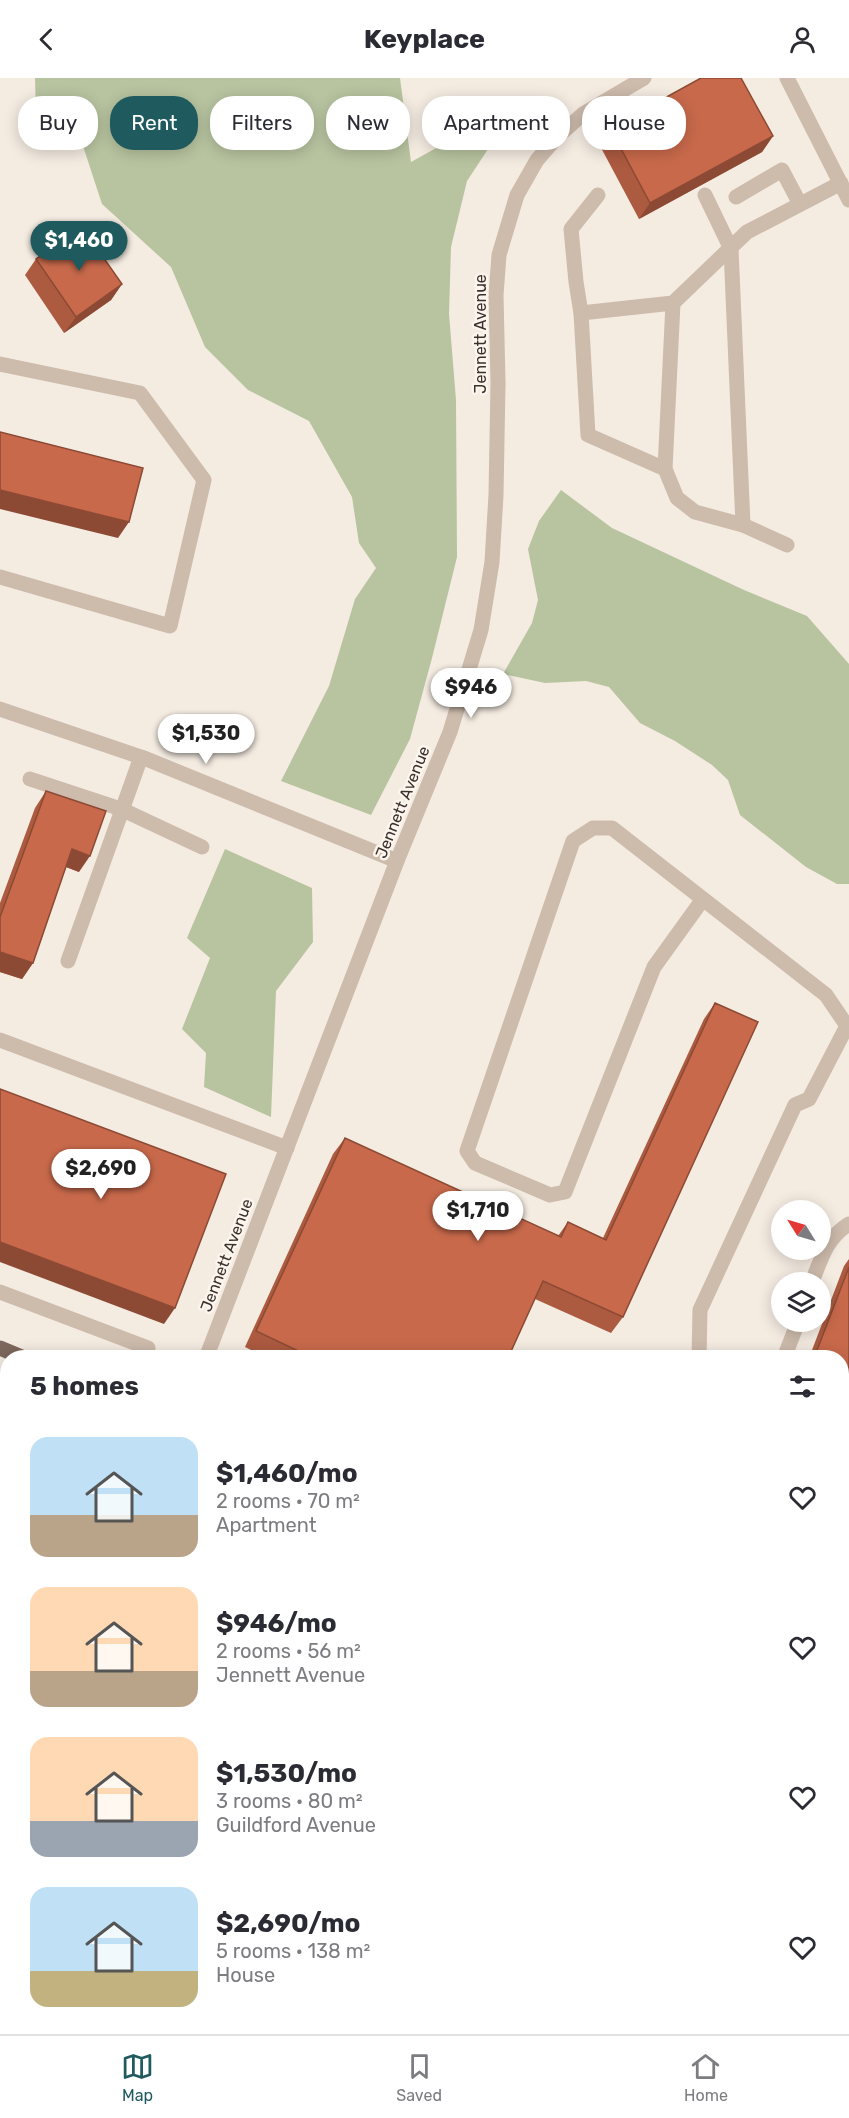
<!DOCTYPE html>
<meta charset="utf-8">
<style>
body{margin:0;font-family:Rubik,sans-serif;background:#f2f2f3;color:#2b2b33;height:100vh;display:flex;flex-direction:column;font-size:22px;white-space:nowrap}
*{box-sizing:border-box;margin:0}
p{font-size:20px;color:#7c7c81}
.icon{flex:none;width:33px;height:33px;fill:none;stroke:currentColor;stroke-width:2;stroke-linecap:round;stroke-linejoin:round}
.map{position:relative;flex:1;overflow:hidden}
.sheet{position:absolute;left:0px;top:1272px;width:849px;height:684px;display:flex;flex-direction:column;background:#fff;border-radius:24px 24px 0 0;box-shadow:0 3px 15px #0003}
.sheet>*{flex:none}
.banner{position:absolute;left:18px;top:18px;width:813px;height:54px;display:flex;gap:12px}
.needle{width:39px;rotate:307deg}
.tools{position:absolute;left:771px;top:1122px;display:grid;gap:12px}
.tools a{display:grid;place-items:center;width:60px;height:60px;border-radius:50%;background:#fff;box-shadow:0 3px 15px #0003;font-size:30px}
.price{position:absolute;translate:-50% -51px;padding:0 14px;border-radius:21px;background:#fff;color:#222;font-size:20px;line-height:39px;filter:drop-shadow(0 2px 3px #0008)}
.price::after{content:'';position:absolute;left:50%;top:36px;width:18px;height:14px;margin-left:-9px;background:inherit;clip-path:polygon(0 0,100% 0,50% 100%)}
.price.active{background:#1f5a5e;color:#fff}
ul{padding:0;list-style:none}
li{display:flex;align-items:center;gap:18px;height:150px;padding:0 30px}
li span{display:grid;place-items:center;flex:none;width:168px;height:120px;border-radius:18px;color:#555}
li>.icon{margin-inline-start:auto}
span .icon{width:72px;height:72px;fill:#fffc;stroke-width:1}
li b{font-size:26px}
h2{display:flex;justify-content:space-between;align-items:center;height:72px;padding:0 30px;font-size:26px}
.chip{padding:0 21px;border-radius:24px;background:#fff;box-shadow:0 3px 15px #0003;font-size:21px;line-height:54px}
.chip.active{background:#1f5a5e;color:#fff}
header{display:flex;justify-content:space-between;align-items:center;height:78px;padding:0 30px;background:#fff;font-size:27px;font-weight:700}
.menu{display:flex;justify-content:space-around;align-items:center;height:84px;border-top:2px solid #e1e1e2;background:#fff;font-size:16px;color:#7c7c81}
.menu a{display:grid;justify-items:center;gap:3px}
.menu .active{color:#1f5a5e}
.map>svg:first-child{display:block}
</style>
<header><svg class="icon" aria-label="back" viewBox="0 0 24 24"><path d="M15 5l-7 7 7 7"/></svg>Keyplace<svg class="icon" aria-label="person" viewBox="0 0 24 24"><circle cx="12" cy="8" r="4"/><path d="M4 21q1-7 8-7t8 7"/></svg></header>
<div class="map">
<svg width="849" height="1956" viewBox="0 0 849 1956">
<rect width="100%" height="100%" fill="#f4ebe1"/>
<g fill="#b8c4a0">
<path d="M35 0H400L411 84 519 24 467 103 451 169 449 236 456 322 457 479 432 580 410 661 371 737 281 703 329 608 355 521 376 490 359 465 352 419 309 343 248 312 205 269 171 189 102 126 83 68 36 34Z"/>
<path d="M561 412 612 450 744 512 807 538 849 586V806H837L806 789 740 737 728 702 712 687 675 663 640 645 609 609 586 603 545 605 503 596 532 545 538 522 528 471 539 443Z"/>
<path d="M225 771 312 810 313 864 276 913 271 1039 204 1009 206 975 182 951 210 880 187 860Z"/>
<path d="M842 1474 849 1476V1956H787L785 1949 842 1948Z"/>
</g>
<g fill="none" stroke-linecap="round" stroke-linejoin="round">
<g stroke="#cdbbac" stroke-width="15">
<path d="M787 0 849 122"/>
<path d="M598 117 571 151 576 204 581 235 673 225 747 154 841 105"/>
<path d="M736 119 782 92 800 126"/>
<path d="M581 235 588 357 665 391 677 420 695 434 743 447 731 171 705 117"/>
<path d="M0 286 140 315 204 402 170 548 0 499"/>
<path d="M665 391 673 225"/>
<path d="M743 447 787 467"/>
<path d="M0 631 144 680 397 783"/>
<path d="M30 701 121 731 202 769"/>
<path d="M68 883 141 679"/>
<path d="M0 962 287 1070"/>
<path d="M812 1204C821 1181 827 1159 849 1146"/>
<path d="M0 1214 148 1270"/>
<path d="M206 1280 397 783 450 654 481 552 492 484 496 417 498 305 496 217 499 177 517 117 537 82 556 60 583 36 644 0"/>
<path d="M699 1280 700 1232 795 1027 809 1021 847 948 826 917 612 750H593L573 763 467 1073 475 1085 550 1117 565 1114 654 889 703 821"/>
<path d="M784 1280 798 1244"/>
<path d="M842 1348 849 1351"/>
<path d="M0 1460 8 1423"/>
<path d="M0 1551 8 1553"/>
<path d="M0 1622 8 1625"/>
<path d="M0 1676 8 1678"/>
<path d="M0 1786 8 1789"/>
<path d="M0 1833 8 1836"/>
<path d="M318 1948 339 1956"/>
<path d="M81 1956 83 1948"/>
<path d="M395 1956 398 1948"/>
</g>
<g stroke="#7d675c" stroke-width="15">
<path d="M0 1270 24 1280"/>
<path d="M842 1417 849 1419"/>
</g>
</g>
<g fill="#ac5a40">
<path d="M610 50 773 58 762 74 639 141 599 66Z"/>
<path d="M36 181 122 206 111 222 64 255 25 197Z"/>
<path d="M46 713 79 794 66 789 33 885 22 901 0 894V825L35 730Z"/>
<path d="M715 925 623 1239 611 1255 535 1221 508 1280H267L245 1269 333 1076 345 1060 558 1158 568 1144 603 1160 704 941Z"/>
<path d="M849 1181V1318L842 1315V1280H809L844 1188Z"/>
<path d="M8 1490V1518L2 1517Z"/>
<path d="M0 1883 8 1890V1948H47L41 1956H11L0 1947Z"/>
<path d="M107 1948H151L171 1956H104Z"/>
</g>
<g fill="#8c4a34">
<path d="M773 58 762 74 639 141 650 125Z"/>
<path d="M122 206 111 222 64 255 76 239Z"/>
<path d="M0 412 129 444 118 460 0 431Z"/>
<path d="M72 771 90 778 79 794 61 787Z"/>
<path d="M0 874 33 885 22 901 0 894Z"/>
<path d="M0 1164 175 1230 164 1246 0 1184Z"/>
<path d="M842 1295 849 1298V1318L842 1315Z"/>
<path d="M8 1510V1518L2 1517Z"/>
<path d="M0 1744 8 1747V1767L0 1764Z"/>
<path d="M45 1948H47L41 1956H39Z"/>
</g>
<g fill="#c8694b" stroke="#8c4a34" stroke-width="1.5">
<path d="M701 0H741L773 58 650 125 610 50Z"/>
<path d="M82 149 122 206 76 239 36 181Z"/>
<path d="M0 354 143 390 129 444 0 412Z"/>
<path d="M46 713 106 733 90 778 72 771 33 885 0 874V839Z"/>
<path d="M715 925 758 944 623 1239 543 1203 508 1280H313L256 1253 345 1060 561 1159 568 1144 606 1162Z"/>
<path d="M0 1011 226 1096 175 1230 0 1164Z"/>
<path d="M849 1189V1298L842 1295V1280H814Z"/>
<path d="M0 1691 8 1693V1747L0 1744Z"/>
<path d="M0 1883 8 1890V1928L0 1921Z"/>
<path d="M32 1948H45L39 1955Z"/>
<path d="M112 1948H151L171 1956H109Z"/>
</g>
<g text-anchor="middle" stroke-width="5" stroke-linejoin="round" paint-order="stroke">
<g font-size="16" fill="#3b302b" stroke="#fbf5ee">
<text transform="translate(480 256) rotate(-90)" y="6">Jennett Avenue</text>
<text transform="translate(402 724) rotate(-68)" y="6">Jennett Avenue</text>
<text transform="translate(226 1177) rotate(-69)" y="6">Jennett Avenue</text>
</g>
</g>
</svg>
<div class="tools">
<a><svg class="needle" viewBox="-14 -14 28 28"><path d="M0-13l5 13h-10z" fill="#e53935"/><path d="M0 13l5-13h-10z" fill="#7c7c81"/></svg></a>
<a><svg class="icon" aria-label="layers" viewBox="0 0 24 24"><path d="M12 4l9 5-9 5-9-5zM3 14l9 5 9-5"/></svg></a>
</div>
<b class="price active" style="left:79px;top:194px">$1,460</b>
<b class="price" style="left:471px;top:641px">$946</b>
<b class="price" style="left:206px;top:687px">$1,530</b>
<b class="price" style="left:101px;top:1122px">$2,690</b>
<b class="price" style="left:478px;top:1164px">$1,710</b>
<div class="banner">
<a class="chip">Buy</a>
<a class="chip active">Rent</a>
<a class="chip">Filters</a>
<a class="chip">New</a>
<a class="chip">Apartment</a>
<a class="chip">House</a>
</div>
<section class="sheet">
<h2>5 homes<svg class="icon" aria-label="filters" viewBox="0 0 24 24"><path d="M4 7h16M4 17h16"/><circle cx="9" cy="7" r="2"/><circle cx="15" cy="17" r="2"/></svg></h2>
<ul>
<li><span style="background:linear-gradient(#bfe0f5 65%,#b9a48a 0)"><svg class="icon" aria-label="home" viewBox="0 0 24 24"><path d="M3 11l9-7 9 7M6 9v11h12V9"/></svg></span><div><b>$1,460/mo</b><p>2 rooms · 70 m²</p><p>Apartment</p></div><svg class="icon" aria-label="heart" viewBox="0 0 24 24"><path d="M12 20l-8-8c-3-5 5-10 8-4 3-6 11-1 8 4z"/></svg></li>
<li><span style="background:linear-gradient(#ffd9b3 70%,#b9a48a 0)"><svg class="icon" aria-label="home" viewBox="0 0 24 24"><path d="M3 11l9-7 9 7M6 9v11h12V9"/></svg></span><div><b>$946/mo</b><p>2 rooms · 56 m²</p><p>Jennett Avenue</p></div><svg class="icon" aria-label="heart" viewBox="0 0 24 24"><path d="M12 20l-8-8c-3-5 5-10 8-4 3-6 11-1 8 4z"/></svg></li>
<li><span style="background:linear-gradient(#ffd9b3 70%,#9aa5b1 0)"><svg class="icon" aria-label="home" viewBox="0 0 24 24"><path d="M3 11l9-7 9 7M6 9v11h12V9"/></svg></span><div><b>$1,530/mo</b><p>3 rooms · 80 m²</p><p>Guildford Avenue</p></div><svg class="icon" aria-label="heart" viewBox="0 0 24 24"><path d="M12 20l-8-8c-3-5 5-10 8-4 3-6 11-1 8 4z"/></svg></li>
<li><span style="background:linear-gradient(#bfe0f5 70%,#c2b280 0)"><svg class="icon" aria-label="home" viewBox="0 0 24 24"><path d="M3 11l9-7 9 7M6 9v11h12V9"/></svg></span><div><b>$2,690/mo</b><p>5 rooms · 138 m²</p><p>House</p></div><svg class="icon" aria-label="heart" viewBox="0 0 24 24"><path d="M12 20l-8-8c-3-5 5-10 8-4 3-6 11-1 8 4z"/></svg></li>
</ul>
</section>
</div>
<nav class="menu">
<a class="active"><svg class="icon" aria-label="map" viewBox="0 0 24 24"><path d="M3 6l6-2 6 2 6-2v14l-6 2-6-2-6 2zM9 4v14M15 6v14"/></svg>Map</a>
<a><svg class="icon" aria-label="saved" viewBox="0 0 24 24"><path d="M7 4h10v16l-5-4-5 4z"/></svg>Saved</a>
<a><svg class="icon" aria-label="home" viewBox="0 0 24 24"><path d="M3 11l9-7 9 7M6 9v11h12V9"/></svg>Home</a>
</nav>
